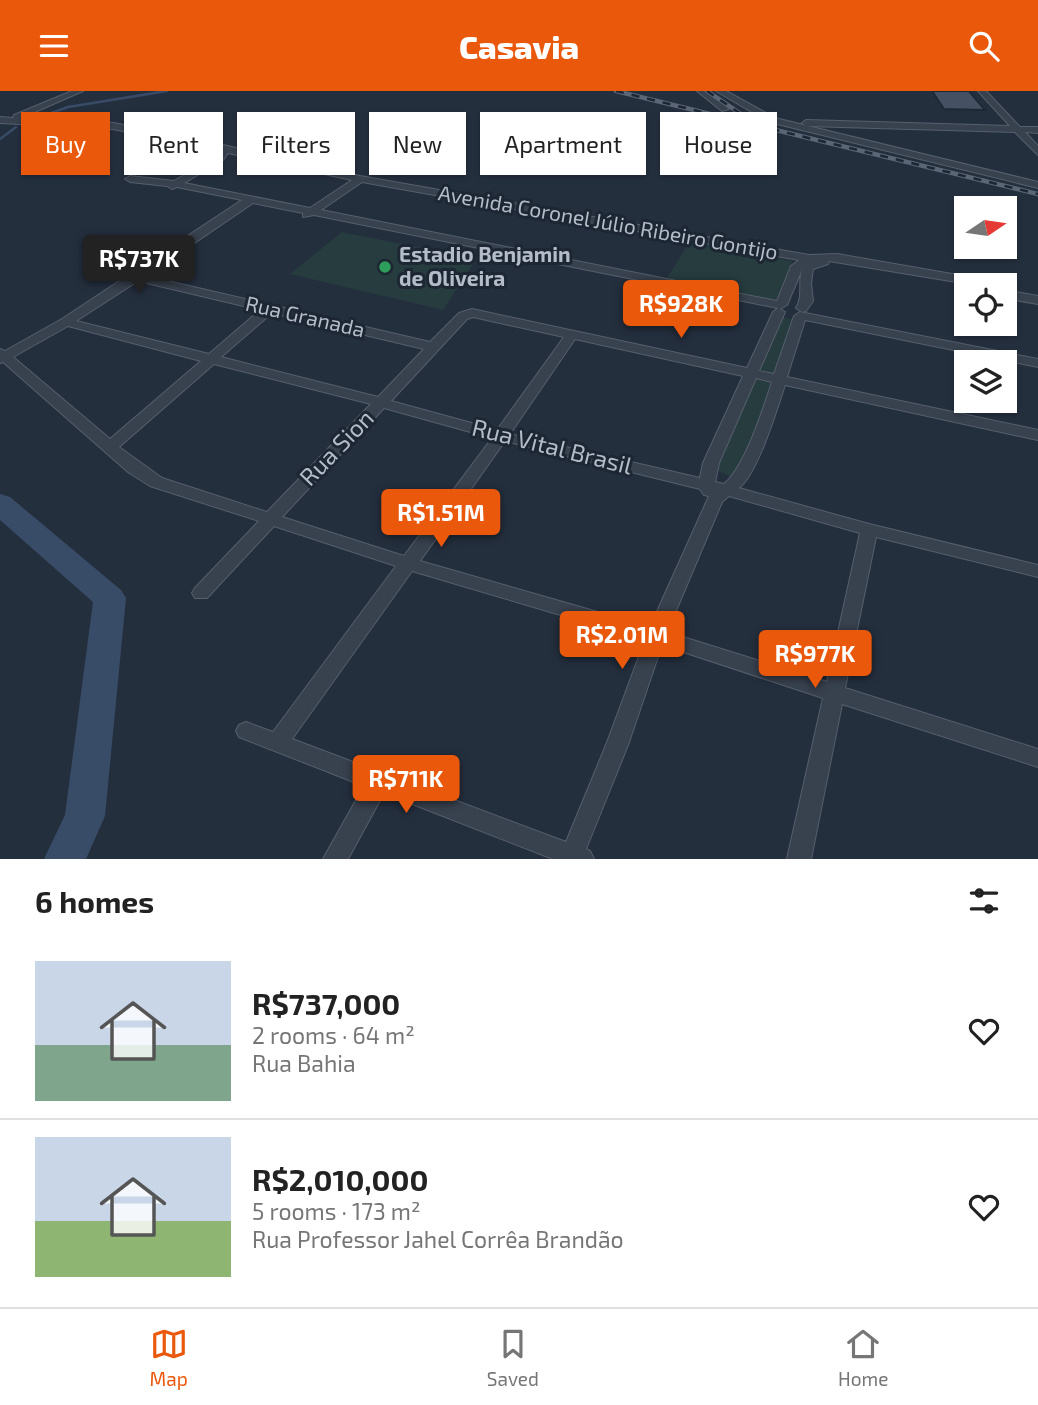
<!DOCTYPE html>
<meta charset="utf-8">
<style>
body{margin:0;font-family:"Exo 2",sans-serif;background:#f2f2f2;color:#222;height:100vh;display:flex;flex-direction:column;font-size:26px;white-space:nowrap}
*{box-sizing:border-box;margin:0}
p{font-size:23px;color:#767676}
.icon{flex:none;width:38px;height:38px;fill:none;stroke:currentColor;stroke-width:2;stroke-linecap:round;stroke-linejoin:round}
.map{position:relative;height:768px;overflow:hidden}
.sheet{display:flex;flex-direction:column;background:#fff;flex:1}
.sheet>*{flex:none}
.top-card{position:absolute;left:21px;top:21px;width:998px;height:63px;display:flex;gap:14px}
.needle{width:46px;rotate:77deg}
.fabs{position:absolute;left:954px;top:105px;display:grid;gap:14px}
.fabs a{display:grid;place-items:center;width:63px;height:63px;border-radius:0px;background:#fff;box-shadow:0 2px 5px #0004;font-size:35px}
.price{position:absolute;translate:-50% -60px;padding:0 16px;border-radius:7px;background:#ea580c;color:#fff;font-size:23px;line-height:46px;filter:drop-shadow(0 2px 4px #0008)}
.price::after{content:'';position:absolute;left:50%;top:42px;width:21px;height:16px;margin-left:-10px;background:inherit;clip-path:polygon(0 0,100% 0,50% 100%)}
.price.current{background:#222;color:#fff}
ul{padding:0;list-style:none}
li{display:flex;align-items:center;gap:21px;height:175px;padding:0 35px}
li+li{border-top:2px solid #e0e0e0}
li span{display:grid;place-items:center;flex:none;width:196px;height:140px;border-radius:0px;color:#555}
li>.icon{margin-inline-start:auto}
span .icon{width:84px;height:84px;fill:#fffc;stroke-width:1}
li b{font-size:30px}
h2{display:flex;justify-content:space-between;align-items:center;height:84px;padding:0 35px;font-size:30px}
.pill{padding:0 24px;border-radius:0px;background:#fff;box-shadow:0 2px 5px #0004;font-size:24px;line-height:63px}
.pill.current{background:#ea580c;color:#fff}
header{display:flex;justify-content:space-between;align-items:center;height:91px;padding:0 35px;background:#ea580c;color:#fff;font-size:32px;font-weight:800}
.dock{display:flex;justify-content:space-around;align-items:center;height:98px;border-top:2px solid #e0e0e0;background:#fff;font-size:19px;color:#767676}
.dock a{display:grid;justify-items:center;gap:4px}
.dock .current{color:#ea580c}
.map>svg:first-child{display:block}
</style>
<header><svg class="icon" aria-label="menu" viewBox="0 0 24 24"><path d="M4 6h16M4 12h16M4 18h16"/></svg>Casavia<svg class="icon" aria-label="search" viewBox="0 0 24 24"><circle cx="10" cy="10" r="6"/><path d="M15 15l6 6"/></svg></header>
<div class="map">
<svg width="1038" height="768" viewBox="0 0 1038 768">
<rect width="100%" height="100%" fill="#242f3e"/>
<g fill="#263c3f">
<path d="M342 141 476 168 443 219 290 183Z"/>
<path d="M690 150 792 170 777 211 666 189Z"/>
<path d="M780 226 798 229 777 283 758 278Z"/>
<path d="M756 284 778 290 736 389 715 378Z"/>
</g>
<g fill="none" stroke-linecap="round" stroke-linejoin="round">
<g stroke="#394c67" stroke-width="2.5">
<path d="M34 28 68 16 167 0"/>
<path d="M0 48 16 36"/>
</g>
<path fill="#394c67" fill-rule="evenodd" d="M0 403 10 406 121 499 126 507 105 725 86 768H44L65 724 93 511 0 429Z"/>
</g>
<path fill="#455162" stroke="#1f2835" stroke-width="2" d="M932 0H969L985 19 944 18Z"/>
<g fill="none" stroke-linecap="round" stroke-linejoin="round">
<g stroke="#565f6c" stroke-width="2">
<g id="minor">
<path d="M72 0H83L21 27 113 32 179 44 360 85 809 164 837 163 998 191 1000 194H975L829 170 828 173 813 178 811 192 813 210 806 220 802 221 796 217C804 205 797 190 803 176L787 214 780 218 785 221 759 280 774 283 794 225 800 221 1038 268V276L805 229 787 286 1038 339V349L785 294C777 318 758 382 739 397L869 433 1038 474V486L876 446 845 597 1038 658V676L842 613 811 768H787L823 607 662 554 628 654 586 758 590 760 594 768H553L384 702 348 768H323L364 695 239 646 236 640 239 634 246 631 273 641 396 475 274 435 207 507H195L192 502 195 497 259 430 150 395 128 381 3 271 0 272V258L5 260 62 228 242 109 177 96 172 98 167 95 130 91 125 88 130 85 174 90 217 65 219 59 113 38 0 32V26L13 27 14 24ZM228 62 352 89 310 117 184 92 223 69ZM362 91 799 169 791 175 777 210 321 119ZM253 112 303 122V126L314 124 778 217 773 221 747 277 472 218 459 222 430 251 146 185ZM138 190 260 219 209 263 76 230ZM272 222 424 258 378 306 221 266ZM473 226 564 246 497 339 391 310 467 228ZM68 235 201 270 110 348 13 266ZM575 248 743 285 703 372 700 387 510 343ZM214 273 371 313 267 421 162 387 119 356ZM756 287 772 291C763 318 745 376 724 393L715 391 719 372ZM384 317 492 347 404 465 282 426ZM505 350 700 398 704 404 709 405 650 536 420 470ZM729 405 860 442 827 591 667 541 722 411ZM412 480 645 549 606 654 566 751 292 648Z"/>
<path d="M697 0H706L729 18 722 20Z"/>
<path d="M716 0H726L775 27 1038 91V97L769 31Z"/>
<path d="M978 0H986L1020 36H1038V42L1025 41 1038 55V64L1015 41 806 35 802 32 806 29 1010 35Z"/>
<path d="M1004 199 1038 205V213L1004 207Z"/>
</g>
</g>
<use href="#minor" fill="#38414e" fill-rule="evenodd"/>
<g stroke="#5a6575" stroke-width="4.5">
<g id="rail">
<path d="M616 0 1038 103"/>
<path d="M707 0 744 25"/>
</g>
</g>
<use href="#rail" stroke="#1d2633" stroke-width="2.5" stroke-dasharray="8" stroke-linecap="butt"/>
</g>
<circle fill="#2e9e5b" stroke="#1d2633" stroke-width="2.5" cx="385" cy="176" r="7"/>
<g text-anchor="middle" stroke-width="6" stroke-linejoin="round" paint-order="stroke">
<g font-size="21" fill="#b4bcc9" stroke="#1d2633">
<text transform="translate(608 132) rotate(10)" y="7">Avenida Coronel Júlio Ribeiro Gontijo</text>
<text transform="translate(305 226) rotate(13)" y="7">Rua Granada</text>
</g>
<g font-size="21" font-weight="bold" fill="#b4bcc9" stroke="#1d2633" text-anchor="start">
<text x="399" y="171">Estadio Benjamin<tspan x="399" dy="24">de Oliveira</tspan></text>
</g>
<g font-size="24" fill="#b4bcc9" stroke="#1d2633">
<text transform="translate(552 356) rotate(14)" y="8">Rua Vital Brasil</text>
<text transform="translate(337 357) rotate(-46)" y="8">Rua Sion</text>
</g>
</g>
</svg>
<div class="fabs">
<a><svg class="needle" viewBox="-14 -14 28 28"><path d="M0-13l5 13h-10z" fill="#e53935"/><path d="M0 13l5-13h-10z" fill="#767676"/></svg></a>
<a><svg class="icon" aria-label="locate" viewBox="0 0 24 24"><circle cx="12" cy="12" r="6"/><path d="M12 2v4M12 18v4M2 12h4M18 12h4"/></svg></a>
<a><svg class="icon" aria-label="layers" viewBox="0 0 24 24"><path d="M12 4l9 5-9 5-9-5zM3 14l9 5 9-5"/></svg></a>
</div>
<b class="price current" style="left:139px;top:204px">R$737K</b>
<b class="price" style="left:681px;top:249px">R$928K</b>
<b class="price" style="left:441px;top:458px">R$1.51M</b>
<b class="price" style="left:622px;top:580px">R$2.01M</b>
<b class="price" style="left:815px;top:599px">R$977K</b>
<b class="price" style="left:406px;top:724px">R$711K</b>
<div class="top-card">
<a class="pill current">Buy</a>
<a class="pill">Rent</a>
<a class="pill">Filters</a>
<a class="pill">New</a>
<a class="pill">Apartment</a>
<a class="pill">House</a>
</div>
</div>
<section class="sheet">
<h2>6 homes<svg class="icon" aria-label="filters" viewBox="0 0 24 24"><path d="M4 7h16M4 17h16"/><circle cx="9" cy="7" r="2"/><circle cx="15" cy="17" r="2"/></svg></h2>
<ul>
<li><span style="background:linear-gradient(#c9d6e8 60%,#7fa58c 0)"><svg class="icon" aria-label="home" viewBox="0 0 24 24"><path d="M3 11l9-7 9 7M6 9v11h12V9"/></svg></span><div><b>R$737,000</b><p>2 rooms · 64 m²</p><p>Rua Bahia</p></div><svg class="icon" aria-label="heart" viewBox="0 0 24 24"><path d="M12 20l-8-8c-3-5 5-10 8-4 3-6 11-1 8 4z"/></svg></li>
<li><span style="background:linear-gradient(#c9d6e8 60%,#8fb573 0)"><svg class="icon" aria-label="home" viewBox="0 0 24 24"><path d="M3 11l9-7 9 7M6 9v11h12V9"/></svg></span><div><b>R$2,010,000</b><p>5 rooms · 173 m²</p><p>Rua Professor Jahel Corrêa Brandão</p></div><svg class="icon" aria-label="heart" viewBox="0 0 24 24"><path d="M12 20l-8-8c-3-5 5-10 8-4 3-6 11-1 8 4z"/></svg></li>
</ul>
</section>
<nav class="dock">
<a class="current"><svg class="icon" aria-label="map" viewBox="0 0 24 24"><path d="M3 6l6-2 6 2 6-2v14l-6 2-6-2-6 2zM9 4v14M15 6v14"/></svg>Map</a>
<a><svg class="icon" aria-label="saved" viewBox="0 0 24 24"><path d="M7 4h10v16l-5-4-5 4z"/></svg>Saved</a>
<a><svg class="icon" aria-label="home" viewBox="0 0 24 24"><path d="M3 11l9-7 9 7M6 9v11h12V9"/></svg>Home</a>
</nav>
